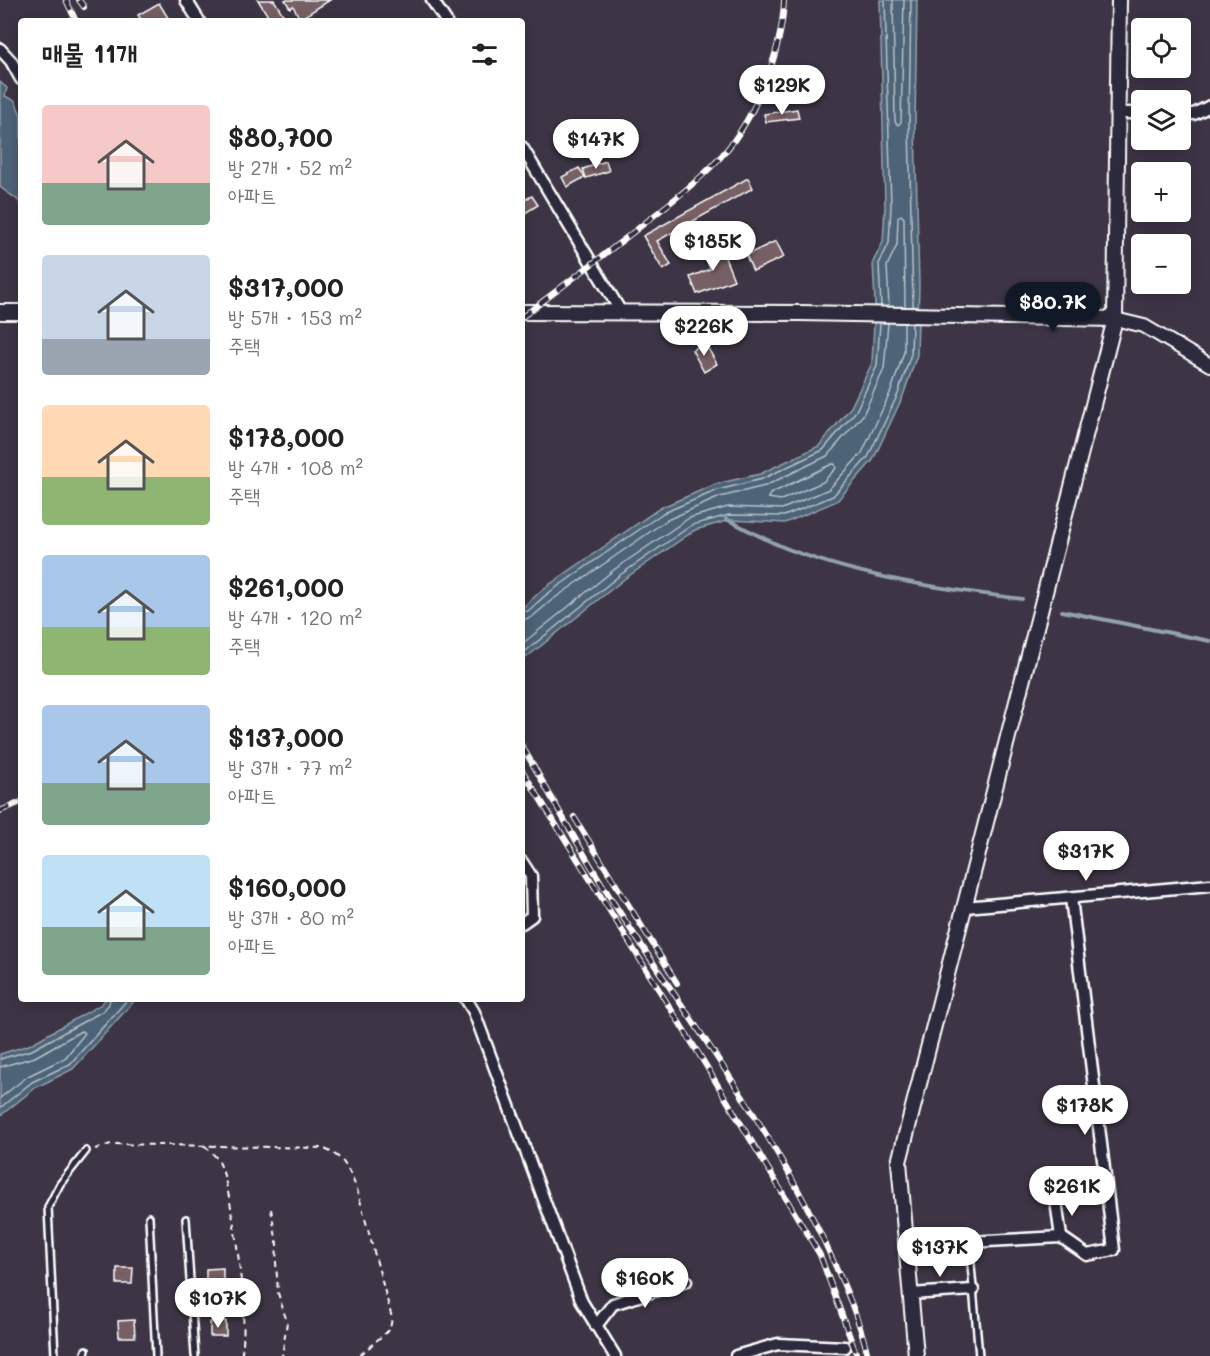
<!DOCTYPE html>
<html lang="ko">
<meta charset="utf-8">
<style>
body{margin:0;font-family:Mali,"Poor Story",sans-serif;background:#f6f6f6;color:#222;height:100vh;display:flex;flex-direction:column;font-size:22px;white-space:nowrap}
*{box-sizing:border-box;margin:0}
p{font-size:20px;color:#767676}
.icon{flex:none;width:33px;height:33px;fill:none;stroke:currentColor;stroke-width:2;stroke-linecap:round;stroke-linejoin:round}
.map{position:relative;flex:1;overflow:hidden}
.details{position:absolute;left:18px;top:18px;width:507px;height:984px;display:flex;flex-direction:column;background:#fff;border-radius:6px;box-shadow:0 3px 15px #0003}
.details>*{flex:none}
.fabs{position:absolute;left:1131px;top:18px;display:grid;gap:12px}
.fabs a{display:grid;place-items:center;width:60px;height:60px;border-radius:6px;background:#fff;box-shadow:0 3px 15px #0003;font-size:30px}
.price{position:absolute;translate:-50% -51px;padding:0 14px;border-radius:21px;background:#fff;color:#222;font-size:20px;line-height:39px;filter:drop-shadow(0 2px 3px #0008)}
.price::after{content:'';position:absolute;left:50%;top:36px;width:18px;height:14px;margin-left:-9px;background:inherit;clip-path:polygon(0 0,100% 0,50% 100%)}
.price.current{background:#111827;color:#fff}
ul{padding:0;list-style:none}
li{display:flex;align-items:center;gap:18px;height:150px;padding:0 24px}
li span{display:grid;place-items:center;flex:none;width:168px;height:120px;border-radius:6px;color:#555}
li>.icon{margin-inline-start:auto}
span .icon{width:72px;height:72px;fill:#fffc;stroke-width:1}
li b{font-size:26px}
h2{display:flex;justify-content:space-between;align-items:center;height:72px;padding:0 24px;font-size:26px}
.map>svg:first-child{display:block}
</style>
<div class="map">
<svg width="1210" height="1356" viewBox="0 0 1210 1356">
<rect width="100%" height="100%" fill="#3d3545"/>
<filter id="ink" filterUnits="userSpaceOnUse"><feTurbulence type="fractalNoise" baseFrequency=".0167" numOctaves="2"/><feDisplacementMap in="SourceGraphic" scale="12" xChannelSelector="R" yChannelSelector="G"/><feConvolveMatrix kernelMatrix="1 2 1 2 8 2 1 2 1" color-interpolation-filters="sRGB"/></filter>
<g filter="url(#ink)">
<g fill="#4d6478" stroke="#94a2ae" stroke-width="1.5">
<path d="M880 0H917L915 123 919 285 917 355 903 396 873 460 837 501 785 523 730 520 695 530 623 580 522 661V608L543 589 660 508 716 484 760 474 819 446 851 407 872 363 875 303 873 262 883 242 885 206Z"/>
<path d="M0 82 7 88 5 96 15 101 21 115V208L19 201 0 187Z"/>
<path d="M106 999H136L73 1069 35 1088 0 1116V1054L29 1045 100 1005Z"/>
</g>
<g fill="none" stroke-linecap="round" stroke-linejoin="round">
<g stroke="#b8c1c9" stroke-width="1.5">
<path d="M893 0 895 122 898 125 901 122 904 0"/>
<path d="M911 0 909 123 913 307"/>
<path d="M881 306 879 264 889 243 891 206 885 0"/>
<path d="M889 306 887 266 897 245 898 217 901 215 904 218 905 307"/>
<path d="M832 464H835L836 468 823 482 781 500 768 498 770 494Z"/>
<path d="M522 612 528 611 547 594 663 513 718 490 762 479 823 450 856 411 877 366 880 323"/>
<path d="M522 620 532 617 552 600 667 520 720 497 765 486 827 456 863 415 884 369 888 323"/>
<path d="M522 644 615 569 689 518 728 507 782 509 829 489 862 453 891 391 904 352V323"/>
<path d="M522 654 620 575 692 525 729 515 784 516 833 496 868 457 898 394 911 354 912 323"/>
<path d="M0 1059 32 1050 103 1011 109 1004 110 999"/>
<path d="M0 1067 35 1057 81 1031 85 1033 65 1058 28 1076 0 1098"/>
<path d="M0 1108 32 1082 70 1064 128 999"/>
</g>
<g stroke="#94a2ae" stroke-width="4">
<path d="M726 519C747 529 767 541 788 549 863 578 943 589 1022 599"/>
<path d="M1062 611 1210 641"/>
</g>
</g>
<g fill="#776065" stroke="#fff" stroke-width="1.5">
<path d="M258 0H274L287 21H271Z"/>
<path d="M285 0H330L300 19 293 6 290 8Z"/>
<path d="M159 3 170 21H142L138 15Z"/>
<path d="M797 109 799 118 766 122 764 114Z"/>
<path d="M606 161 609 171 586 178 583 169Z"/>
<path d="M579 168 585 177 567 187 562 177Z"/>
<path d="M748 178 753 188 657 241 671 265 663 270 643 236Z"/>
<path d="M532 196 538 205 522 215V201Z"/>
<path d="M776 241 784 257 753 271 746 255Z"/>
<path d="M720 245 734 280 697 294 690 277 710 269 704 251Z"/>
<path d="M705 343 717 364 704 372 692 350Z"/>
<path d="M117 1268H133L132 1284H117Z"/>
<path d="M223 1268V1285H206V1269Z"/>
<path d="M134 1320 135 1337H119L118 1321Z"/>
<path d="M226 1321V1336H210V1322Z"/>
</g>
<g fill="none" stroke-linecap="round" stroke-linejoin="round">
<g stroke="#fff" stroke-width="10">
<g id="service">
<path d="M149 1217 156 1356"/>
<path d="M186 1219 195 1356"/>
<path d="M969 1242 979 1356"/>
<path d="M55 1356 48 1207 60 1184 86 1151"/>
<path d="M84 1356 86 1350"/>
</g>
</g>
<g stroke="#fff" stroke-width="15">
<g id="minor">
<path d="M186 0 199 21"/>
<path d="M432 0 446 21"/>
<path d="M0 49 11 61 21 79"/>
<path d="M1117 113H1142"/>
<path d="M1180 114H1194L1210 106"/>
<path d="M522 147 621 312"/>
<path d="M522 862 531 876 532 916 522 923"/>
<path d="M965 907 1210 885"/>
<path d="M466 999 474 1012 582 1302 615 1356"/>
<path d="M1056 1201 1061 1237"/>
<path d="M969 1242 1061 1237 1087 1255 1114 1250 1071 898"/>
<path d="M910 1294 973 1290"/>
<path d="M596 1326 613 1304 686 1281"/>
<path d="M736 1356 778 1344 845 1347"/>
</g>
</g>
<g stroke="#fff" stroke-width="16">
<path id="tertiary" d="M1115 319 1144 326 1210 365"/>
</g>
<g stroke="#fff" stroke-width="18">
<g id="secondary">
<path d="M0 312H21"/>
<path d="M522 312 800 313 1115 319"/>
<path d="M916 1356 899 1162 1115 319 1119 0"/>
</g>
</g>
<g stroke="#fff" stroke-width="2" stroke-dasharray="6 4.5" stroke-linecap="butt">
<path d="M205 1146C210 1151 217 1157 220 1164 233 1193 250 1327 241 1356"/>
<path d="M95 1149 111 1144 322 1148C345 1157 347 1167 357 1189L392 1318 390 1329 359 1356"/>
<path d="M271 1209 277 1244 276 1262 278 1293 287 1322 282 1356"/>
</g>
<use href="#service" stroke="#2f2a3d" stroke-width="5"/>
<use href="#minor" stroke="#2f2a3d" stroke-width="10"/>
<use href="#tertiary" stroke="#2f2a3d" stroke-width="12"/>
<use href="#secondary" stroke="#2f2a3d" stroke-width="14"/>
<g stroke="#fff" stroke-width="6">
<g id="rail">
<path d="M66 0 76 21"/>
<path d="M79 0 84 7"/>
<path d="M522 317C563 286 604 255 645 223 668 204 693 186 714 164 753 125 782 55 784 0"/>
<path d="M522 746C556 804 588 865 626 922 697 1030 776 1135 830 1254 845 1286 860 1321 868 1356"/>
<path d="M522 770 702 1059 820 1255 857 1356"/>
<path d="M0 811 21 802"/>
<path d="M574 817 677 983"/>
</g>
</g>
<use href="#rail" stroke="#2f2a3d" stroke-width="4" stroke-dasharray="11" stroke-linecap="butt"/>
</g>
</g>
</svg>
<div class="fabs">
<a><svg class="icon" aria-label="locate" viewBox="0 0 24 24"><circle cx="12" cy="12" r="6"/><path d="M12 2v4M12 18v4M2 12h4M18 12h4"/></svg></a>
<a><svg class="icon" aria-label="layers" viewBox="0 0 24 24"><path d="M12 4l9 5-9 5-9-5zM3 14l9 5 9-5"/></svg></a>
<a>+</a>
<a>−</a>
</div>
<b class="price" style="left:782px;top:116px">$129K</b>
<b class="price" style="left:596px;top:170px">$147K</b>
<b class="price" style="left:713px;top:272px">$185K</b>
<b class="price current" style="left:1053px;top:333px">$80.7K</b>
<b class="price" style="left:704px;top:357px">$226K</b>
<b class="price" style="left:1086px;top:882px">$317K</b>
<b class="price" style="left:1085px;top:1136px">$178K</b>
<b class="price" style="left:1072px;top:1217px">$261K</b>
<b class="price" style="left:940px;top:1278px">$137K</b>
<b class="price" style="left:645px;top:1309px">$160K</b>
<b class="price" style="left:218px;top:1329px">$107K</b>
<section class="details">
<h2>매물 11개<svg class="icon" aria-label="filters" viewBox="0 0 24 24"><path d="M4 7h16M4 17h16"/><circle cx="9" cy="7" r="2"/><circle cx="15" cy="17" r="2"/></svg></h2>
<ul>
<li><span style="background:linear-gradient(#f6c9c9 65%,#7fa58c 0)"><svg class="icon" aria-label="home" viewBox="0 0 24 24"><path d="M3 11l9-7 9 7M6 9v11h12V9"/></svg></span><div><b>$80,700</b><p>방 2개 · 52 m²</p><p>아파트</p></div></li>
<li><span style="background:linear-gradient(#c9d6e8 70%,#9aa5b1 0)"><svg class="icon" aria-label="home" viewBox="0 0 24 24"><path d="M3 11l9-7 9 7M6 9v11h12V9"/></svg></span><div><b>$317,000</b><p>방 5개 · 153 m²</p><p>주택</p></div></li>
<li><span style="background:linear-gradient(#ffd9b3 60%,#8fb573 0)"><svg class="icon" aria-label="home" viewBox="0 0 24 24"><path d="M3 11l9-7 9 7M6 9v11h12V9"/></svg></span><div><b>$178,000</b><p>방 4개 · 108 m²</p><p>주택</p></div></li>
<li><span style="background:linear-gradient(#a9c7e8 60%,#8fb573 0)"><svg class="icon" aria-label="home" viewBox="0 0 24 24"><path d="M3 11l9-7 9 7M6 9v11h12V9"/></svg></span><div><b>$261,000</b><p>방 4개 · 120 m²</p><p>주택</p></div></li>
<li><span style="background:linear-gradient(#a9c7e8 65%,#7fa58c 0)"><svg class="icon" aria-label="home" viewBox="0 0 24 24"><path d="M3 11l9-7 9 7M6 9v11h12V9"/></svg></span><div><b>$137,000</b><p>방 3개 · 77 m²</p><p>아파트</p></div></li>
<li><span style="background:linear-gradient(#bfe0f5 60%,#7fa58c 0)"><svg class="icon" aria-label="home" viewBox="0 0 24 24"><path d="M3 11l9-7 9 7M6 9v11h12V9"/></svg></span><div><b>$160,000</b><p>방 3개 · 80 m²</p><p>아파트</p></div></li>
</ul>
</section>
</div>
